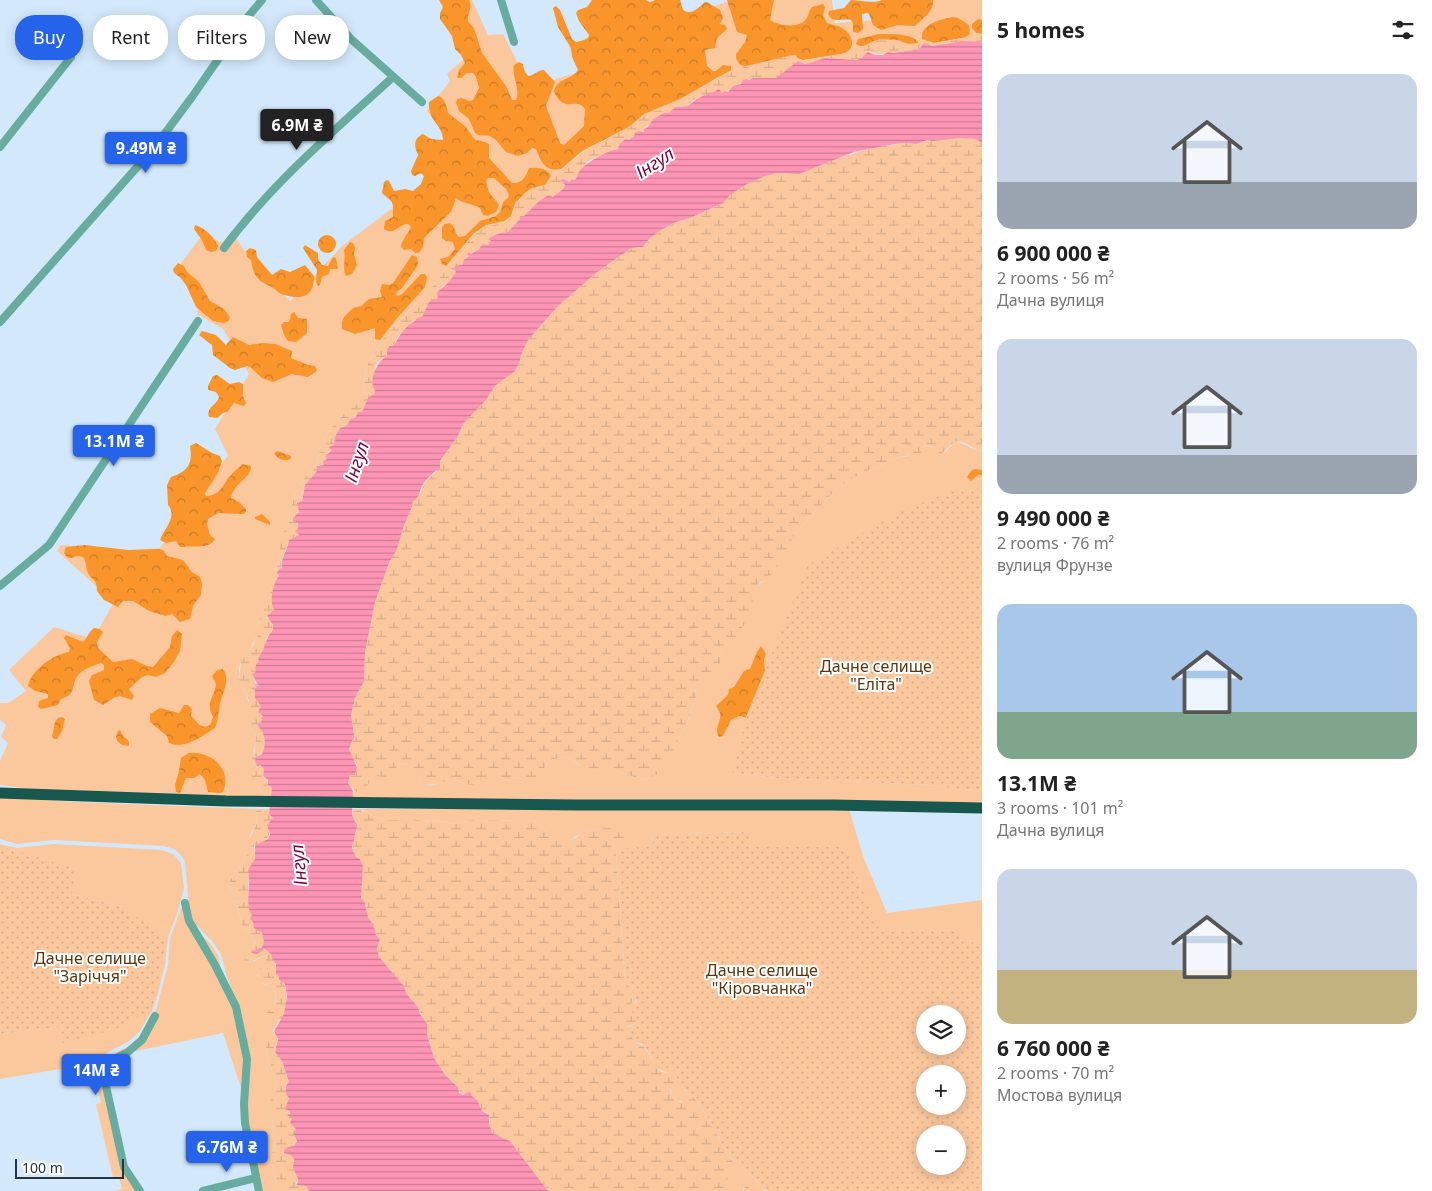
<!DOCTYPE html>
<meta charset="utf-8">
<style>
body{margin:0;font-family:"Noto Sans",sans-serif;background:#f2f2f2;color:#222;height:100vh;display:flex;flex-direction:column;font-size:19px;white-space:nowrap}
*{box-sizing:border-box;margin:0}
p{font-size:16px;color:#767676}
.icon{flex:none;width:28px;height:28px;fill:none;stroke:currentColor;stroke-width:2;stroke-linecap:round;stroke-linejoin:round}
.map{position:relative;flex:1;overflow:hidden}
.sheet{display:flex;flex-direction:column;background:#fff;width:450px}
.sheet>*{flex:none}
.top-card{position:absolute;left:15px;top:15px;width:475px;height:45px;display:flex;gap:10px}
.controls{position:absolute;left:916px;top:1005px;display:grid;gap:10px}
.controls a{display:grid;place-items:center;width:50px;height:50px;border-radius:50%;background:#fff;box-shadow:0 2px 12px #0003;font-size:25px}
.scale{position:absolute;left:15px;bottom:12px;width:109px;box-sizing:border-box;padding-left:5px;border:2px solid #25343f;border-top:0;font-size:14px;line-height:18px;white-space:nowrap;color:#25343f;-webkit-text-stroke:4px #fff;paint-order:stroke}
.price{position:absolute;translate:-50% -42px;padding:0 11px;border-radius:5px;background:#2563eb;color:#fff;font-size:16px;line-height:32px;filter:drop-shadow(0 1px 2px #0008)}
.price::after{content:'';position:absolute;left:50%;top:30px;width:15px;height:11px;margin-left:-8px;background:inherit;clip-path:polygon(0 0,100% 0,50% 100%)}
.price.current{background:#222;color:#fff}
ul{padding:0;list-style:none}
li{display:grid;align-content:center;gap:10px;height:265px;padding:0 15px}
li span{display:grid;place-items:center;height:155px;border-radius:15px;color:#555}
li>.icon{margin-inline-start:auto}
span .icon{width:90px;height:90px;fill:#fffc;stroke-width:1}
li b{font-size:21px}
h2{display:flex;justify-content:space-between;align-items:center;height:60px;padding:0 15px;font-size:21px}
.chip{padding:0 18px;border-radius:20px;background:#fff;box-shadow:0 2px 12px #0003;font-size:18px;line-height:45px}
.chip.current{background:#2563eb;color:#fff}
main{display:flex;flex:1;min-height:0}
.map>svg:first-child{display:block}
</style>
<main>
<div class="map">
<svg width="982" height="1191" viewBox="0 0 982 1191">
<defs>
<pattern id="forest-crowns" width="20" height="18" patternUnits="userSpaceOnUse" patternTransform="scale(1.25)"><rect width="20" height="18" fill="#fa952b"/><path d="M2 6a3 3 0 1 1 6 0M12 15a3 3 0 1 1 6 0" fill="none" stroke="#ca7a26"/></pattern>
<pattern id="wetland-marsh" width="20" height="14" patternUnits="userSpaceOnUse" patternTransform="scale(1.25)"><rect width="20" height="14" fill="#fbc89e"/><path d="M1 5h8M5 5V1M11 12h8M15 12V8" fill="none" stroke="#d7ac89"/></pattern>
<pattern id="garden-dots" width="8" height="8" patternUnits="userSpaceOnUse" patternTransform="scale(1.25)"><rect width="8" height="8" fill="#fbc89e"/><path d="M2 2h.1M6 6h.1" fill="none" stroke="#d7ac89" stroke-width="1.8" stroke-linecap="round"/></pattern>
<pattern id="water-rules" width="6" height="5" patternUnits="userSpaceOnUse" patternTransform="scale(1.25)"><rect width="6" height="5" fill="#fe95b5"/><path d="M0 2.5h6" fill="none" stroke="#cd7a95"/></pattern>
</defs>
<rect width="100%" height="100%" fill="#d3e9fb"/>
<g fill="#fbc89e">
<path d="M440 0H472L488 35 503 34 530 87 579 72 569 47 590 36 683 17 732 0H832L835 23 914 17 917 0H982V34L976 33 934 43 926 42 918 44 864 46 853 48 847 53 799 61 746 66 716 78 687 98 644 116 632 125 582 152 560 171 554 173 546 185 531 189 526 193 516 204 512 215 504 223 487 226 473 235 451 262 435 284 388 333 371 357 366 369 363 392 357 404 349 411 339 418 322 441 317 463 300 484 293 499 290 511 289 523 280 545V554L270 594 257 626V637L239 667V680L246 694 250 707 249 727 256 736C254 763 243 775 267 797L29 789 0 785V761L8 743 1 737 6 725 0 720V703H8L26 691 9 670 54 627 93 639 114 602 57 551 61 545 127 550 160 548 228 455 215 429 249 374 223 329 197 314 199 302 175 271 204 233 222 243 231 232 264 276 290 301 342 246 413 193 429 176 442 142 443 133 427 111 450 81 447 74 471 53Z"/>
<path d="M955 442C965 442 972 451 982 451V488L734 773 775 778 928 785 982 792V804L353 798V791L355 792 367 788 372 776 392 772 401 763C419 765 417 783 426 785 435 787 441 781 449 779 455 777 461 784 467 784 476 784 482 780 490 779 500 778 508 781 517 777L528 781 544 768 550 760 565 757 575 761 578 765 596 771H615L644 780 658 774 670 754 686 725 698 693 753 605C753 592 755 585 766 580L795 534 839 486 864 472 901 457H906L926 445 944 453Z"/>
<path d="M0 797 77 802 259 809 256 811 257 823 250 835 246 856 228 884 235 896 242 925 256 941 252 947 253 962 263 956 267 958 257 976 263 984 273 988C279 999 274 1008 265 1016L271 1020H279L265 1045 276 1084 274 1116 272 1124 275 1144 271 1159 278 1188H290L291 1191H261L247 1122V1089L237 1003 227 977 221 954 212 941 193 922 189 909 185 861 179 853 174 849 164 846 54 840 17 844 0 839Z"/>
<path d="M353 809H849L864 859 887 913 982 900V948L952 930 880 933 845 847H752L750 832 652 835 653 846 627 978C635 992 637 1006 638 1022L626 1028 641 1041 652 1059 670 1067 688 1095 694 1096 716 1131 728 1155 755 1179 766 1191 761 1189 757 1181 743 1188V1191H720L727 1184V1173L735 1165 727 1155 716 1132 697 1101C666 1103 674 1097 668 1072 655 1072 648 1054 642 1044L635 1042 626 1030 627 1027 636 1021 629 1007C637 997 631 989 625 980L616 850 619 846 608 829C604 828 584 831 581 833 572 838 575 840 563 839 545 836 544 825 533 821L472 820 455 824 431 820 422 821 387 820 373 817 368 812 362 810 353 812Z"/>
<path d="M0 844 17 848 54 844 162 850 173 854 181 863 184 888 177 914 168 937 165 965 157 997 153 1009 140 1031 128 1042 108 1052 102 1059V1063L119 1154 141 1191H115L122 1189 119 1177 113 1178 96 1104 101 1103 94 1071 74 1075 73 1067 0 1079V1034L61 1027 64 1043 122 907 72 894 76 869 9 849 0 848Z"/>
<path d="M185 898 186 910 201 935 210 943 218 955 223 978 230 992 245 1066 241 1088 223 1033 107 1057 129 1046 136 1040 143 1033 156 1010 168 965 170 938Z"/>
</g>
<g fill="url(#forest-crowns)">
<path d="M439 0H469C473 9 467 13 468 21L474 28 482 53 506 86 512 100H516C521 88 511 76 514 65L519 62 523 64 524 70 528 76C534 76 537 70 544 70L555 82C552 90 549 98 546 106L560 143 564 145 584 126 585 109C579 101 574 105 566 104 560 103 556 96 554 92 556 78 572 80 578 70L572 57 571 48 558 27 553 8 556 6 560 10 572 39 576 42 585 40 588 38 589 35 579 21 576 13 578 10 587 7 592 0H646L650 2 655 0H680L683 10C692 16 699 7 705 2H707L720 10 723 18 720 24 725 25 727 29 717 38 715 48 705 50 707 66 713 71H716L723 65 731 66V70L680 99 644 114 629 127 582 151 561 169C544 172 541 161 536 149L532 148 527 153 518 156 506 152 496 140 490 136 478 135 475 133 469 119 459 111 456 103 457 99 461 98 470 101 473 100 479 88 476 77 473 73H467L461 78H457L459 70 465 63 461 55 455 49 452 36 440 19V13L443 7Z"/>
<path d="M727 0H774L770 20C779 26 800 29 807 18 809 14 809 10 812 7L823 4 825 7 823 15 827 23C832 25 838 25 842 28 854 35 857 51 841 54L803 60 794 57 748 68C741 66 735 62 736 54L745 42 747 35 737 32Z"/>
<path d="M851 0C860 0 874 4 882 0H933C934 12 923 18 915 26L898 25 881 30 873 25 869 14 868 13 862 14 863 29 858 33 853 32V23L851 20C842 18 833 24 828 14L829 11 844 8Z"/>
<path d="M953 17 958 18 969 25 970 34 968 37 934 43 922 39C920 24 941 19 953 17Z"/>
<path d="M978 19 982 20V34L976 33 972 28V24Z"/>
<path d="M879 34C890 34 912 33 918 42V44C905 45 892 39 878 40 870 41 864 50 856 44L858 39Z"/>
<path d="M438 96C444 97 447 106 448 113L466 127 475 140 482 141 489 144V158L512 183C523 184 526 176 529 168 537 168 547 167 551 176L545 185 532 188 527 191 515 203 511 216 504 221 486 225 474 233 446 266 442 264 440 259 448 257 455 249 453 242 446 241 442 238V227L445 224 450 223C456 227 454 233 459 237L465 236 480 221 496 216 500 212 503 202 508 198 509 195 506 189 494 178H488L486 181 489 192 499 205 496 212 488 216 483 215 480 208C472 203 463 204 456 198L451 212 424 238 423 247 419 253H415L411 249 404 250 401 247C402 239 408 234 411 227L408 224C399 224 394 236 384 229L385 221 393 217C393 199 394 204 382 193L384 182 387 180 389 181 394 191 405 189 413 191 421 184 424 176 421 173 415 176 412 175 411 171 418 155C414 146 413 139 423 134L431 139 443 140C444 126 427 120 429 102Z"/>
<path d="M195 225C204 227 215 238 218 246L216 251 211 252 206 250 202 240 194 229Z"/>
<circle cx="327" cy="244" r="9"/>
<path d="M350 242 353 243 355 247 354 254 357 265 352 274 346 276C342 269 346 259 344 250Z"/>
<path d="M305 245 318 253V259L322 265 328 266 333 257 336 258 338 269H330L329 274 322 277 320 285 318 286 316 282 317 270 303 248Z"/>
<path d="M250 248 256 250 257 257 272 275 281 269 290 272 305 265 314 276C314 299 300 300 281 294 278 293 275 289 272 287 264 284 257 280 254 272 252 268 252 264 251 260L247 257 246 251Z"/>
<path d="M412 255 417 257 418 265 402 288 397 292 396 295 398 296 402 294 421 274H425L427 277 425 287 398 317 380 340 375 339V328L355 334 342 329V322L344 317 353 308 361 306 369 299 382 297 380 291 382 284 389 285 393 283Z"/>
<path d="M178 263 184 266 187 272 199 282 210 301 224 309 230 317 228 321 224 323 213 321 196 307 186 285 181 278 174 273 173 269Z"/>
<path d="M294 312 298 318 307 319V333L296 342 288 341 284 335 281 325 284 322H289L291 314Z"/>
<path d="M202 331 216 335 226 345 233 337 249 345 263 343 275 344 292 351 291 358 308 365 315 366 317 371 308 377 292 374 273 382 262 378 250 367 247 366 235 370 230 368 213 355 212 345 199 335Z"/>
<path d="M217 375 230 384 239 382 243 384V396L246 403 244 406 234 403 227 412 223 413 217 418 209 417C206 407 217 405 219 397L216 392 208 390V386L213 376Z"/>
<path d="M196 443 212 453 220 456 222 461 218 473 205 493 206 496C220 496 223 484 231 475 234 471 239 467 243 464L251 466C251 479 234 482 231 498L239 502 246 509V512L243 514 218 513 208 519 207 524 210 535 215 539C209 550 193 545 183 547H180L176 541 166 543 160 540C164 528 178 517 168 505L167 485 171 477C188 471 193 464 190 446Z"/>
<path d="M277 451 291 456V458C286 463 277 459 274 453Z"/>
<path d="M975 469 982 470V475H978L971 481 967 477 971 471Z"/>
<path d="M262 514 270 522V525L255 519V517Z"/>
<path d="M85 545 128 550 160 549 164 551 167 556 183 560 192 572 200 577 202 583 201 595 193 606 190 619 180 622 172 614 166 616 149 611 133 601H123L118 607 104 600 97 591C97 576 90 581 87 570 86 566 86 563 84 558L80 556C72 556 69 562 64 553L66 547Z"/>
<path d="M94 628 100 629 103 632 97 642 98 648 113 662 132 659 147 666 153 667 170 647 172 636 177 630 182 634 180 651 174 662 165 673 156 677 148 675 142 677 129 689 134 696 132 700 120 696 115 697 103 705 94 700 89 681 92 675 104 670V665L101 663C94 666 84 668 79 674 70 684 78 694 61 699L58 705 41 709 38 707 39 701 48 698V694L35 691 28 686C31 670 54 654 69 652L70 648 64 638 66 635 83 642C87 639 88 632 94 628Z"/>
<path d="M761 646 766 654 764 659 765 673 747 718 740 716 731 720 723 736 719 737C713 728 722 722 720 713 719 710 717 708 716 706L728 695 729 689 734 687 744 671 750 669 757 652Z"/>
<path d="M223 669C230 678 224 691 221 700 218 710 219 719 215 728 202 736 185 750 169 743L167 736 150 722V714L160 708 179 713 184 705H188L192 709 191 716C198 722 200 730 210 725L213 717C205 701 214 699 216 684L212 676 217 670Z"/>
<path d="M58 718 62 717 65 719 62 731 57 739H54L52 737 55 722Z"/>
<path d="M120 730 123 736 129 741V746L122 745 117 741 116 737 118 731Z"/>
<path d="M189 753C211 751 233 769 223 792L220 793 208 792 205 780 200 774 194 778H186L180 793 176 792 175 785 179 771 181 758Z"/>
</g>
<g fill="url(#wetland-marsh)">
<path d="M972 33 982 34V42L962 41 932 46 923 44 919 49C908 51 878 57 870 52L860 59 855 60 825 58 805 64 798 61C791 66 784 77 776 78 765 79 754 77 745 81 736 85 731 91 722 93L718 90 700 99 693 100 688 106 675 107 670 113H664L653 119 652 122 644 129 645 131H640L629 140 625 139 620 144 618 149C609 150 597 157 587 162 584 168 579 173 575 180L572 179 569 182 564 180H560L565 185C563 191 557 193 553 197L548 195 539 201 524 216H521L520 219 508 232C498 234 498 232 488 239L491 241 488 245 483 244C480 250 476 250 471 254 463 260 458 271 450 281 448 284 443 285 441 288 439 291 438 296 437 299H433L429 302 422 317 411 323 397 338 394 346 388 347 387 356C384 358 379 360 377 363 374 370 371 384 375 391L372 397 367 401 362 412H358L356 417 352 419 346 426 341 427 335 437 334 445 330 449V451L328 452 326 457 327 459 324 460V465H318L317 471 305 485 299 512 294 517V520L298 523V529L296 531 299 536 289 540C288 547 284 552 282 559 280 563 282 566 281 570 275 585 270 596 274 611L266 617C271 620 273 624 273 630L267 637 264 651 258 658 259 662 256 672 253 673 255 683 258 685 255 687 261 706 258 712 263 716 261 718 262 721 257 725C265 732 267 743 262 754L258 755 255 762 257 766 260 765 264 769 263 776 272 787 271 797H267C259 789 247 776 250 764 251 759 251 762 253 757 256 751 255 743 256 736L249 727V700L239 680 241 661 254 644 257 637V626L270 594 280 554V540L289 523 290 511 293 499 300 484 317 463 322 441 336 421 357 404 363 392 366 369 371 357 388 333 435 284 451 262 473 235 487 226 504 223 512 215 516 204 526 193 531 189 546 185 554 173 560 171 583 152 632 125 644 116 687 98 716 78 746 66 792 55H796L799 61 847 53 853 48 864 46 880 39 898 40 908 44 926 42 934 43 964 38Z"/>
<path d="M960 138 976 139 982 143V451C974 451 964 439 956 442 950 444 946 452 940 454L936 453 931 446 926 445 923 447 921 453 901 457 864 472 839 486 795 534 776 569 766 580 759 583 755 590 753 605 747 620 727 653 698 693 686 725 665 765 658 774 644 780 615 771H596L581 767 575 761 565 757 550 760 544 768 543 778 534 783 517 777 509 780 498 779 487 780 472 785 465 784 454 779H448L439 784 424 785C416 776 415 765 401 763L387 777 372 776C370 779 369 784 367 788 360 798 352 790 348 783L350 775H355L357 765 351 757 349 749 353 740 351 715 355 698 364 681 365 652 375 602 389 563 397 549 404 525 412 507 413 501 420 493 425 482 437 471 440 462 458 436 463 424 485 401 496 385 515 370 520 362 521 355 528 340 558 306 596 273 632 248H640L646 244 649 239 661 230 676 222 690 218 723 203 729 195 747 184 765 176 777 173 799 174 836 159 872 148 905 143 917 144 927 140 933 141Z"/>
<path d="M259 809H269V814L273 818 268 829C270 834 269 836 266 840L263 841 254 846 255 859 248 883 249 909 252 914 251 921H253L264 937V945L259 948V952L266 949 271 954C273 962 280 970 279 980L285 984C286 992 288 1011 283 1017 281 1021 269 1021 264 1020 267 1006 282 1006 273 988L260 982 257 979 259 971 267 958 263 956 249 963 244 962 245 953 255 944 256 941 242 925 235 896 228 884 246 856 249 839 257 823 256 811Z"/>
<path d="M359 810 368 812 373 817 387 820H401L408 818 422 821 431 820 455 824 472 820 533 821C543 824 545 836 562 838 566 839 573 840 577 837 582 833 576 834 583 832 597 829 610 826 625 830L629 836 628 841 623 845 619 846 616 851 625 980C631 989 637 997 629 1007L637 1021 627 1027 626 1030 635 1042 643 1046 658 1069 662 1072 670 1073 676 1076 677 1082 670 1089C672 1095 674 1100 681 1102L692 1097 697 1101 716 1132 729 1158 736 1165 727 1173 728 1184 720 1191H548L510 1141 492 1133C489 1126 491 1118 487 1112L482 1111 478 1101 472 1096 471 1093 461 1094 455 1084 446 1076 434 1058 427 1034V1024L423 1019 417 1005 406 993 404 986 379 957 377 949 380 939C376 935 367 918 366 913 366 910 367 908 366 905 364 901 361 900 361 895 361 886 363 877 363 868 363 860 353 857 353 848 351 832 362 836 352 815L353 812Z"/>
<path d="M272 1031C281 1037 276 1043 275 1052L282 1061 289 1082 287 1089 289 1098 286 1108 290 1111 289 1114 292 1118V1123L296 1129 293 1131 297 1143 294 1146 288 1147 294 1159 293 1168 298 1179 296 1183 298 1185 306 1186 309 1191H291L290 1188H278L271 1159 275 1144 272 1124 274 1116 269 1102 276 1090V1084L264 1041 266 1035Z"/>
<path d="M753 1179C759 1182 759 1188 764 1191H743L746 1185Z"/>
</g>
<g fill="url(#garden-dots)" fill-rule="evenodd">
<path d="M982 488V792L928 785 775 778 733 773 746 717 808 565 899 512 953 490Z"/>
<path d="M751 832 752 847H845L880 932 952 930 982 948V1191H766L755 1179 728 1155 716 1131 694 1096 688 1095 670 1067 663 1070 659 1069 641 1041 636 1042 626 1029 638 1022 630 1008 637 1003 627 978 618 849 653 846 652 835ZM925 1014H958V1046H925ZM925 1074H958V1106H925ZM925 1134H958V1166H925Z"/>
<path d="M0 846 77 869 72 894 122 907 167 937 152 1009 116 1029 63 1043 61 1027 0 1034Z"/>
</g>
<path fill="url(#water-rules)" d="M962 41 982 42V143L976 139 960 138 933 141 927 140 917 144 905 143 895 144 854 152 799 174 777 173 765 176 747 184 730 195 723 203 690 218 676 222 661 230 649 239 643 247 632 248 617 258 596 273 558 306 528 340 521 355 520 361 515 371 496 385 485 401 463 424 458 436 440 461V470L435 471C431 476 426 479 423 484 419 491 420 498 413 501L412 507 404 525 397 549 389 563 375 602 365 652 364 681 355 698 351 715 354 737 349 749 357 768 355 775H350L348 783 353 791 352 815 357 826 352 848 356 857 360 859 363 866 361 898 365 903 368 918 373 924 376 935 380 939 377 949 379 957 404 986 406 993 418 1007 420 1014 427 1024V1034L434 1058 446 1076 458 1087 459 1093 463 1095 468 1092 471 1093 472 1096 478 1101 482 1111 489 1115V1123L492 1133 510 1141 548 1191H309L306 1186 297 1185 298 1179 293 1168 294 1159 291 1155 284 1153V1150L288 1147 294 1146 297 1141 293 1132 296 1129 290 1123 292 1118 287 1115 290 1114V1111L285 1109 289 1098 286 1094V1086L289 1082 282 1061 275 1052 278 1039 274 1031 284 1014 287 996 285 984 279 980V977L276 974V964L272 959 271 954 265 949 257 954 252 953 251 952 262 947 264 942 262 933 254 928 253 922 250 919 252 915C244 907 252 881 248 870L255 859V845L268 839 270 834 267 825 273 818 269 814 272 787 268 785V780L263 776 264 769 260 765 257 766 255 762 256 757 262 754C267 744 265 732 257 725L262 721 261 718 263 716 258 712 261 706 255 698V688L258 685 252 674 256 672V664L259 662 258 658C266 650 264 639 273 630V625L267 616 274 610C269 602 273 583 279 576L277 573 279 569 282 568C280 558 288 550 289 540L299 535 295 531 298 529V523L294 521V517L299 512 297 503 302 501 305 485 317 471V466L324 465 323 461 327 459 325 456 331 451 329 447 334 445 335 437 340 428 346 426 351 419 356 417 358 412H362L368 398 374 394 375 391C368 380 377 361 387 356V349L390 346H394C398 337 406 325 415 321L417 318 422 317 429 302 433 299H437L438 296 436 293 449 282 456 272 454 269 455 266 462 265 464 260 469 256 467 254 469 253 471 254 479 249 483 244 488 245 491 241 488 239C496 234 499 233 508 232L520 219V216H524L539 201 548 195 553 197C557 193 563 191 565 185L560 180 564 179 569 182 572 179 575 180C577 177 578 172 581 169 589 161 606 151 618 149L619 145 625 139 629 140 634 136 635 133 640 131 644 132V129L648 127 653 119 664 113H669L675 107 688 106C693 101 700 97 707 94 711 92 715 92 719 89L722 93 725 91 728 92 733 86 741 84 742 81 746 79 749 80 753 78H776L798 61 805 64 825 58 856 60 860 59 868 52 875 55H883L888 52 894 53 919 49 924 43 932 46Z"/>
<g fill="none" stroke-linecap="round" stroke-linejoin="round">
<g stroke="#67ac9f" stroke-width="8">
<path d="M316 0 351 39 422 102"/>
<path d="M501 0 514 42"/>
<path d="M0 147 71 57"/>
<path d="M224 248C272 183 334 131 393 77"/>
<path d="M0 322 154 148 192 97 246 19 262 0"/>
<path d="M0 586 49 545 198 321"/>
<path d="M185 903 189 921 215 965 236 1007 247 1059 244 1104 245 1123 259 1191"/>
<path d="M140 1191 124 1167 104 1077 106 1066 112 1060 128 1052 142 1040 155 1016"/>
<path d="M203 1191 256 1178"/>
</g>
<path stroke="#17574e" stroke-width="11" d="M0 793 226 801 577 805H833L982 808"/>
</g>
<g text-anchor="middle" stroke-width="4" stroke-linejoin="round" paint-order="stroke">
<g font-size="16" fill="#5d350c" stroke="#fff">
<text x="876" y="672">Дачне селище<tspan x="876" dy="18">"Еліта"</tspan></text>
<text x="90" y="964">Дачне селище<tspan x="90" dy="18">"Заріччя"</tspan></text>
<text x="762" y="976">Дачне селище<tspan x="762" dy="18">"Кіровчанка"</tspan></text>
</g>
<g font-size="18" font-style="italic" fill="#7c003d" stroke="#fff">
<text transform="translate(655 163) rotate(-33)" y="6">Інгул</text>
<text transform="translate(357 462) rotate(-72)" y="6">Інгул</text>
<text transform="translate(299 865) rotate(-96)" y="6">Інгул</text>
</g>
</g>
</svg>
<div class="controls">
<a><svg class="icon" aria-label="layers" viewBox="0 0 24 24"><path d="M12 4l9 5-9 5-9-5zM3 14l9 5 9-5"/></svg></a>
<a>+</a>
<a>−</a>
</div>
<div class="scale">100 m</div>
<b class="price current" style="left:297px;top:151px">6.9M ₴</b>
<b class="price" style="left:146px;top:174px">9.49M ₴</b>
<b class="price" style="left:114px;top:467px">13.1M ₴</b>
<b class="price" style="left:96px;top:1096px">14M ₴</b>
<b class="price" style="left:227px;top:1173px">6.76M ₴</b>
<div class="top-card">
<a class="chip current">Buy</a>
<a class="chip">Rent</a>
<a class="chip">Filters</a>
<a class="chip">New</a>
</div>
</div>
<section class="sheet">
<h2>5 homes<svg class="icon" aria-label="filters" viewBox="0 0 24 24"><path d="M4 7h16M4 17h16"/><circle cx="9" cy="7" r="2"/><circle cx="15" cy="17" r="2"/></svg></h2>
<ul>
<li><span style="background:linear-gradient(#c9d6e8 70%,#9aa5b1 0)"><svg class="icon" aria-label="home" viewBox="0 0 24 24"><path d="M3 11l9-7 9 7M6 9v11h12V9"/></svg></span><div><b>6 900 000 ₴</b><p>2 rooms · 56 m²</p><p>Дачна вулиця</p></div></li>
<li><span style="background:linear-gradient(#c9d6e8 75%,#9aa5b1 0)"><svg class="icon" aria-label="home" viewBox="0 0 24 24"><path d="M3 11l9-7 9 7M6 9v11h12V9"/></svg></span><div><b>9 490 000 ₴</b><p>2 rooms · 76 m²</p><p>вулиця Фрунзе</p></div></li>
<li><span style="background:linear-gradient(#a9c7e8 70%,#7fa58c 0)"><svg class="icon" aria-label="home" viewBox="0 0 24 24"><path d="M3 11l9-7 9 7M6 9v11h12V9"/></svg></span><div><b>13.1M ₴</b><p>3 rooms · 101 m²</p><p>Дачна вулиця</p></div></li>
<li><span style="background:linear-gradient(#c9d6e8 65%,#c2b280 0)"><svg class="icon" aria-label="home" viewBox="0 0 24 24"><path d="M3 11l9-7 9 7M6 9v11h12V9"/></svg></span><div><b>6 760 000 ₴</b><p>2 rooms · 70 m²</p><p>Мостова вулиця</p></div></li>
</ul>
</section>
</main>
